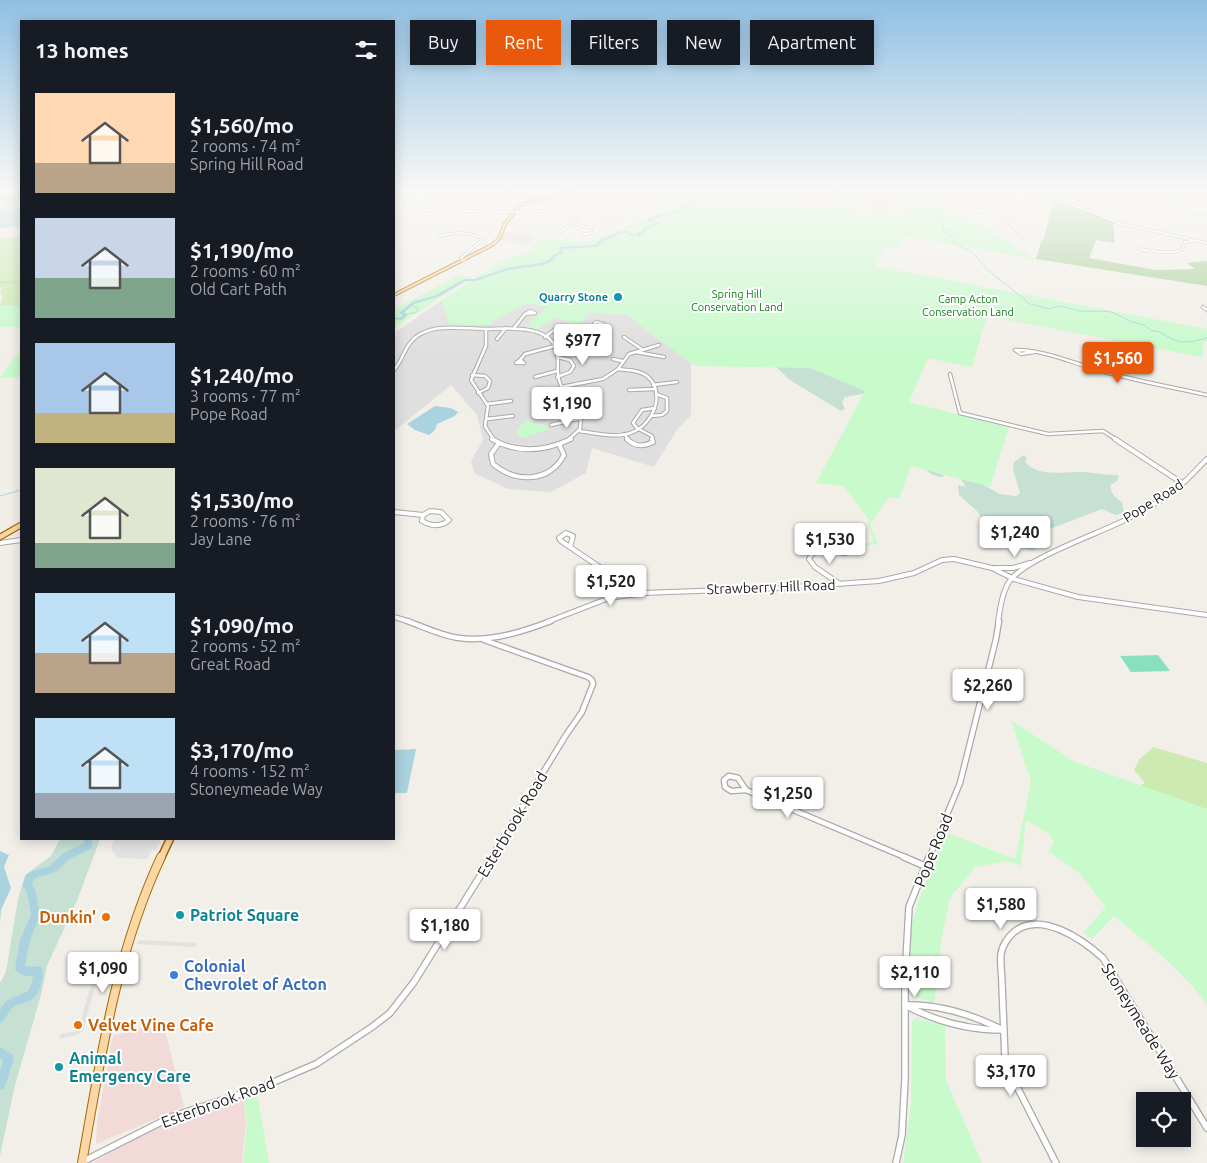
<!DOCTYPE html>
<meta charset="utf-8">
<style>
body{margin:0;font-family:Ubuntu,sans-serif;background:#20242c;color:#f1f3f6;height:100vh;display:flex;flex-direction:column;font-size:19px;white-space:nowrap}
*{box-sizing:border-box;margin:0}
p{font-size:16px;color:#9ea1a6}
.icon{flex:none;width:28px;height:28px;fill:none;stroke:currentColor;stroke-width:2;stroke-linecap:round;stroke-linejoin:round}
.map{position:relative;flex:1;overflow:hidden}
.panel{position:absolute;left:20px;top:20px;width:375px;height:820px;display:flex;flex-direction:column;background:#171b24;border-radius:0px;box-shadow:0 2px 12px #0003}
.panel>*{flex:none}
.guide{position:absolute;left:410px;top:20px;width:475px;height:45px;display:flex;gap:10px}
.buttons{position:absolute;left:1136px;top:1092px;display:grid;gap:10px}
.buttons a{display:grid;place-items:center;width:55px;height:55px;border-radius:0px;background:#171b24;box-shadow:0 2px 12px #0003;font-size:25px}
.price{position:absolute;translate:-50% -42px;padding:0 11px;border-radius:5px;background:#fff;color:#222;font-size:16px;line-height:32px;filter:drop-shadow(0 1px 2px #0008)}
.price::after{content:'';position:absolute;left:50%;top:30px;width:15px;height:11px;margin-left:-8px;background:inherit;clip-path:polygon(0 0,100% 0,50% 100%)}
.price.selected{background:#ea580c;color:#fff}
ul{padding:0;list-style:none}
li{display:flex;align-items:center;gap:15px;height:125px;padding:0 15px}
li span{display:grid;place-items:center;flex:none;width:140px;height:100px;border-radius:0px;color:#555}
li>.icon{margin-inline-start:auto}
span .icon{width:60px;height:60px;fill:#fffc;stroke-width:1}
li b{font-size:21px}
h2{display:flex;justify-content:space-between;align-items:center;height:60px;padding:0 15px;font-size:21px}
.chip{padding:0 18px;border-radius:0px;background:#171b24;box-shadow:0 2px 12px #0003;font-size:18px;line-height:45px}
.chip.selected{background:#ea580c;color:#fff}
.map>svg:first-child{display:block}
</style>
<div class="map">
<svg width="1207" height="1163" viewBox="0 0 1207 1163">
<rect width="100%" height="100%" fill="#f2efe9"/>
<g fill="#e0dfdf">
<path d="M808 190H893L889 191 883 200 892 203 895 208 881 212 872 211 867 209V206L874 203 872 200 860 197 846 196 837 192Z"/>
<path d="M504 232 525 233 535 238 523 246 501 239Z"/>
<path d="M442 300 450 324 492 325V321L528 303 548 307 527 327 537 329 553 318 565 320 574 328 589 312 621 315 623 312 691 363V415L677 430 654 467 592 448 586 473 551 492 508 489 474 473 471 461 483 440 477 415 451 385 397 429H394V347L396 332Z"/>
</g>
<g fill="#f2dad9">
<path d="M163 1022 184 1107 96 1144 97 1122 113 1036Z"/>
<path d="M243 1099 246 1122 242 1163H92L157 1126Z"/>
</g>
<g fill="#cdebb0">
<path d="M21 236V306L0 305 2 299 0 290 3 288 0 287V239Z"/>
<path d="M1153 747 1207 763V883L1138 787 1145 783 1134 770 1139 760Z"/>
</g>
<path fill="#add19e" d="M1054 198 1116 223 1113 224 1115 243 1096 240 1089 258 1156 270 1195 269 1187 263 1207 261V286L1036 259 1041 242 1044 238Z"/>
<g fill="#c6e0d4">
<path d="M640 239 868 393 845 397 842 402 845 409 841 411 790 380Z"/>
<path d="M947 415C942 421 932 422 928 428L932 446 951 456 957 464 975 476 976 481 1000 494 1016 496 1020 493 1013 469 1014 462 1024 455 1027 459 1025 462C1039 478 1065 471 1084 472 1096 473 1107 475 1119 475L1117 481 1111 485C1109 492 1116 498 1122 502L1124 512 1116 515 1102 509 1047 530 1034 551 1016 547 1002 546 993 538 979 530 984 522 977 511 959 495 958 485 966 487 957 473 945 469 941 473 944 477C937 477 930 475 926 469L927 463H935L937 460V455L923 442 927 434 924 429 923 421Z"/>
<path d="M60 839H100L78 898 47 966 41 995 15 1085 0 1156V983L6 972 18 899 25 875 51 856Z"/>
</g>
<g fill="#c8facc">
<path d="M394 190H427C419 199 405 200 394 198Z"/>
<path d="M665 190H747L746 193 774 195 793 207 834 208 831 196 852 198 858 214C875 215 892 219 907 210L899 193C910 190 935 191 942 201 944 204 946 209 948 212L968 216 963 221 980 224 1035 259 906 236 897 248 885 246 875 266 1207 329V341L1204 343 1202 357 987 316 972 367 928 358 909 402 1009 427 990 487 911 466 899 499 889 497 870 524 878 544 853 548 852 546 874 542 867 523 869 520 844 486 816 483 865 391 810 368 695 366 623 312 621 315 589 312 578 329 574 328 565 320 553 318 537 329 527 327 547 307 528 303 492 321V325H450L442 300C471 282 500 258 534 250L530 248 544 236 550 241 573 238 571 241 588 242 663 211 650 208 657 204 668 206 680 191Z"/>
<path d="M459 275 472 277 394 328V309Z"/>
<path d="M0 305 21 306V327H0Z"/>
<path d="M21 349V377L0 378V377Z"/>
<path d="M526 420 547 426 548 430 522 438 518 435V429Z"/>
<path d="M1011 720 1073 761 1207 809V1005C1183 970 1146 943 1114 916L1092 939 1083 933 1106 907 1079 873 1048 851 1054 843 1049 834 1026 820 1021 866 1008 861 975 867 950 898 942 936 934 1003 912 995 910 945 912 922 920 897 945 832 1015 859 1031 782Z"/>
<path d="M916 1018 945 1026 946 1080 982 1163H903L911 1104 912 1022Z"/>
<path d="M257 1093 269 1163H243L247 1122 243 1099 201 1113V1111Z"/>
</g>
<path fill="#88e0be" d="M1158 655 1170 671 1131 672 1120 656Z"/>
<g fill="#e2e2e2">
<path d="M114 839H161L156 850H152L147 859 117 858 111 848Z"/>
<path d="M139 940 197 943 195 947 136 944Z"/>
<path d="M100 969 83 1030 77 1035 59 1039 61 1034 78 1031 95 970Z"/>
</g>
<g fill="#aad3df">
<path d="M0 190 21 193V202L15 203 17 206 16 208 21 209V226L0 228V207L5 204 0 203Z"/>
<path d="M435 406 451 408 458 412 455 416 437 424 435 430 429 435 415 430 407 424Z"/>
<path d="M416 749 407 793H394V750Z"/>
<path d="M0 851 9 855 4 867 11 888 1 910 0 924Z"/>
</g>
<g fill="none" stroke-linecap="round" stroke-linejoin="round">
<g stroke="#aad3df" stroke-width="1">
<path d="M699 190 701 191"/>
<path d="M1145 190 1193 213 1207 216"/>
<path d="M941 213 945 190"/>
<path d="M940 217 944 223 942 229 950 235 957 245 971 251 987 269"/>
<path d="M988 270 1030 304 1050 309C1059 304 1066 308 1076 310 1087 313 1099 310 1111 312 1118 314 1122 318 1128 320 1140 326 1139 320 1152 331 1162 331 1162 334 1170 338 1182 345 1195 341 1207 338"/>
<path d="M0 282 9 283 21 280"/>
<path d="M405 314 415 313 419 309 410 305"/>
<path d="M0 496 21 490"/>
</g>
<g fill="#aad3df" fill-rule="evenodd">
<path d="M700 190H703L705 195C697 200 689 207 680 211 671 215 661 215 652 220L661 223 646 230 645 233 640 234 641 237 631 236 628 233H620L615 237 603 241 597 247 563 249 562 254 555 257 551 262 544 265 508 270 476 281H466L438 297 414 304 404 313 408 315 402 320 394 319V317L400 318 403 315 399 313 412 302 436 295 464 279H475L507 268 542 263 549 260 553 255 559 252 560 247 595 245 601 239 613 235 619 231H629L633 234 637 235V232L643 231 644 228 656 223 648 221V219L658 215 679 209 702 194Z"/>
<path d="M84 839H92V845L91 848 68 860 56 872 35 878 33 880 32 884 35 890 40 915 30 940 25 966C31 968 37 965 42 968 45 975 40 992 34 998 28 1003 18 1003 12 1008 7 1012 7 1020 0 1023V1009L6 1001 28 991 32 982 33 976C27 977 22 975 17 972L15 969 20 940 31 915 27 892 23 885 26 875 33 871 50 866 62 854 84 843Z"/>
<path d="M0 1047 13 1055 14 1059 4 1089 0 1090V1070L3 1061 0 1058Z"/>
</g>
<g stroke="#a9a9a9" stroke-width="3">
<g id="minor-far4">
<path d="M512 190 506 194 517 195"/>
<path d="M520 190 515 200 520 205"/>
<path d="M601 190 596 197 598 202 639 212"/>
<path d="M834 190C843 199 855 198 867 196L872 190"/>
<path d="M1035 190 1122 224 1207 243"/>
<path d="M1063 190 1080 199 1069 202"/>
<path d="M663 191 666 192 660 193Z"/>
<path d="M600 193 615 194 632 190 659 195"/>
<path d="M617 193 632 199"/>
<path d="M474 200H496"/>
<path d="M498 200 501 201H495Z"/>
<path d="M502 201H516"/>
<path d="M394 204 427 210 514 212"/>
<path d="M981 210C993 214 1006 218 1015 228 1019 233 1019 238 1025 241"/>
<path d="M515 212 546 211"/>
<path d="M974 212 991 208 993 197 984 190"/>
<path d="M606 218 616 221"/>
<path d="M572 223 598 230"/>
<path d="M560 232 577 219 582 207 599 203"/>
<path d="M451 234 438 236C452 232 470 231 483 239L461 258 464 261"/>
<path d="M582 235 595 232 655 205 660 193"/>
<path d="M1140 249 1147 250 1146 251Z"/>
<path d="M1147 250C1159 252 1170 254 1182 250L1185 242 1193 241"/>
</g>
</g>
<g stroke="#a9a9a9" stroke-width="4.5">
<g id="minor-far3">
<path d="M1203 307 1207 310"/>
<path d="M530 311 535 313 525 314Z"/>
<path d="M596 322 603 324 596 326 594 324Z"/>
<path d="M514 328 525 314"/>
<path d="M486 329V346L471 380 488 406 485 426 494 440"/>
<path d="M486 329C506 328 549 325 556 349 560 359 556 370 559 380 563 394 573 405 581 417L580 429 568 440"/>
<path d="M545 337 554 330H558L554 331"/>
<path d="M624 337 643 350"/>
<path d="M497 339 506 328"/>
<path d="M555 345 589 333 596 326"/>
<path d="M636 352 664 357"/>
<path d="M1034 352 1021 354 1015 350C1046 350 1072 363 1101 371 1136 381 1172 387 1207 395"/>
<path d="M557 357 570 360 574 366 570 372 557 377"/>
<path d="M613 359 622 361"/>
<path d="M520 360 524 363H516Z"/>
<path d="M520 360 525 354 555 346"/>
<path d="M394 370C401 362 404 351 410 343 427 321 462 329 486 329"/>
<path d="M950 374 960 413 1048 434 1103 431 1117 440"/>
<path d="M472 375 485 376 490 381 488 388 478 393"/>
<path d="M535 377 557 371"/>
<path d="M653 385 677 382"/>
<path d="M561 387 603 379 618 369 629 354 659 345"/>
<path d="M538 389 562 390"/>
<path d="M629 390 655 389"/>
<path d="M568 398 580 399 586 403 578 412"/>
<path d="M487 404 511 401"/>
<path d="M545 410 568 399"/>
<path d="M651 416 662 415 667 411V398L656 394"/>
<path d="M487 419 513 416"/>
<path d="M551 425 582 418"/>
<path d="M579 431C596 433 617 439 633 432 653 424 666 393 648 377 640 370 627 370 618 369"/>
<path d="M624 434 629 440"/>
<path d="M653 440 652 436 637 428 633 423 642 410 655 408"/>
</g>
</g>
<g stroke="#a9a9a9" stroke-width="6">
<g id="minor-far2">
<path d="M492 439C517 454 545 451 571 439"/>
<path d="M627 439C635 447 643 447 653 442L652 439"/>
<path d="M1115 439 1182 483"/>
<path d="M499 443 491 454 493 464C516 483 549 483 564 455L559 444"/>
<path d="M430 511 441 512 449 520C441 527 431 526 422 521L423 515Z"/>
<path d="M394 512 423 515"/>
<path d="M0 543 21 540"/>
<path d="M570 547 573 536 566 533 559 538 561 541 607 572 619 596"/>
<path d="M832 550 834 545C840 542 846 543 850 549L845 553C832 551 816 544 809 559L815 567 840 584"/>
<path d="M995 568H1013L1030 563"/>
<path d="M394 617 411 622"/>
<path d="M547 622 609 598 643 593 779 588 879 581 914 573 942 560 954 559 992 568 1014 579 1078 597 1207 615"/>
<path d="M998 622C1000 609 1002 593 1009 582 1024 558 1104 532 1131 517 1147 508 1166 499 1180 486 1189 478 1198 468 1207 459"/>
</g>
</g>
<g stroke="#a9a9a9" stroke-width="7">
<g id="minor-far1">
<path d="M407 621C424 627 442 636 459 638 491 642 522 632 551 621"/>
<path d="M484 640 588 677 592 680 593 684 582 712 566 735 491 858"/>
<path d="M729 776 738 778 746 790 731 791 725 787 724 780Z"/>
<path d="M746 790 907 858"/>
<path d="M929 858 960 783 996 639 999 621"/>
</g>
</g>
<g stroke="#a9a9a9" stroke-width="8">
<g id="minor">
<path d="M904 857 927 867"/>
<path d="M905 1005C939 1004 973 1015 1003 1030"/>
<path d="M905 1005C935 1021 969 1030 1003 1030"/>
<path d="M84 1161 171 1117 262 1087 316 1064 372 1027 390 1013 414 982 492 857"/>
<path d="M896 1163 902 1135 905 1078V978L909 907 929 857"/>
<path d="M1056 1163 1010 1073 1005 1058C1004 1034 1003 1009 1002 985 1002 975 1000 964 1001 954 1002 946 1008 937 1014 932 1041 910 1083 940 1103 958L1207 1128"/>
</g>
</g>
<g stroke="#a06b00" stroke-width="4">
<path id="major-far3" d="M394 295 492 245 499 239 505 224 520 205 573 190"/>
</g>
<g stroke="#a06b00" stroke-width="7">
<path id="major-far2" d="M0 537 21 525"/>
</g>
<g stroke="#a06b00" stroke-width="9">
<path id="major-far1" d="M161 858 170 839"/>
</g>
<g stroke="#a06b00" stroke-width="10">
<path id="major" d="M82 1163C101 1057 115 956 161 857"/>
</g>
<use href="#minor-far4" stroke="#fff" stroke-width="2"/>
<use href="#minor-far3" stroke="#fff" stroke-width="2.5"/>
<use href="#minor-far2" stroke="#fff" stroke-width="4"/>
<use href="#minor-far1" stroke="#fff" stroke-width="4.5"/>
<use href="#minor" stroke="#fff" stroke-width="5.5"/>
<use href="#major-far3" stroke="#fcd6a4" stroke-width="2.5"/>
<use href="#major-far2" stroke="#fcd6a4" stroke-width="4.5"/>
<use href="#major-far1" stroke="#fcd6a4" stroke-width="6"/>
<use href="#major" stroke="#fcd6a4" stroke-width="8"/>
</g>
<linearGradient id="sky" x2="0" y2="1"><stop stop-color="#8fc0e4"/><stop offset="0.54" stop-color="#f9f8f5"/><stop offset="1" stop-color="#f9f8f5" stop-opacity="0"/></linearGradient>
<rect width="1207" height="352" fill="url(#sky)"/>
<g fill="#0f9aa8" stroke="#fff" stroke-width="2">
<circle cx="618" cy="297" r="5"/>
<circle cx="180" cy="915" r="5"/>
<circle cx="59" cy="1067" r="5"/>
</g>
<g fill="#e8710a" stroke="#fff" stroke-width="2">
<circle cx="106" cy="917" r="5"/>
<circle cx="78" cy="1025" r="5"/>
</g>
<circle fill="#3f7fe0" stroke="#fff" stroke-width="2" cx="174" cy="975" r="5"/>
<g text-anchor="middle" stroke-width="4" stroke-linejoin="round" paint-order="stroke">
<g font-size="11" fill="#0c8416" stroke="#fff">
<text x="737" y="298">Spring Hill<tspan x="737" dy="13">Conservation Land</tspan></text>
<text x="968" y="303">Camp Acton<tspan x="968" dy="13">Conservation Land</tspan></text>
</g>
<g font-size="11" font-weight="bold" fill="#0d838f" stroke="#fff" text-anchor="end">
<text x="608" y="301">Quarry Stone</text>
</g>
<g font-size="14" fill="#222" stroke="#fff">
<text transform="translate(1153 501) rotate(-32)" y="5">Pope Road</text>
<text transform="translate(771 587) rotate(-2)" y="5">Strawberry Hill Road</text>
</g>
<g font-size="16" fill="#222" stroke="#fff">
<text transform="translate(512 824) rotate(-59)" y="6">Esterbrook Road</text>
<text transform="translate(933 850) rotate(-68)" y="6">Pope Road</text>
<text transform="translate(1141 1021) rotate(58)" y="6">Stoneymeade Way</text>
<text transform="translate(218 1102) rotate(-20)" y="6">Esterbrook Road</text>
</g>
<g font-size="16" font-weight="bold" fill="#0d838f" stroke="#fff" text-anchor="start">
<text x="190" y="921">Patriot Square</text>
<text x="69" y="1064">Animal<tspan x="69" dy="18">Emergency Care</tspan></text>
</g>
<g font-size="16" font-weight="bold" fill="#c56008" stroke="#fff" text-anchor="end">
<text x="96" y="923">Dunkin'</text>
<text x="88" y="1031" text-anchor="start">Velvet Vine Cafe</text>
</g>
<g font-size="16" font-weight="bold" fill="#366cbe" stroke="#fff" text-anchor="start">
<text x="184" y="972">Colonial<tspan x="184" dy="18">Chevrolet of Acton</tspan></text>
</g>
</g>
</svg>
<div class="buttons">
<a><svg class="icon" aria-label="locate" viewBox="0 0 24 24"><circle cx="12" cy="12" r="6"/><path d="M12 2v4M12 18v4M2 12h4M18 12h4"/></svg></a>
</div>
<b class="price" style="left:583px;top:366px">$977</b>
<b class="price selected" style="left:1118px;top:384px">$1,560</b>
<b class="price" style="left:567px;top:429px">$1,190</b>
<b class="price" style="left:1015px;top:558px">$1,240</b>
<b class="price" style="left:830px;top:565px">$1,530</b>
<b class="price" style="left:611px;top:607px">$1,520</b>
<b class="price" style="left:988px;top:711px">$2,260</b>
<b class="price" style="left:788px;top:819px">$1,250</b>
<b class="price" style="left:1001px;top:930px">$1,580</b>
<b class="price" style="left:445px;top:951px">$1,180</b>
<b class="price" style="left:103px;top:994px">$1,090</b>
<b class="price" style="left:915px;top:998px">$2,110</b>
<b class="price" style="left:1011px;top:1097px">$3,170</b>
<div class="guide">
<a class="chip">Buy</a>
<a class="chip selected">Rent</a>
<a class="chip">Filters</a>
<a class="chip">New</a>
<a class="chip">Apartment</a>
</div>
<section class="panel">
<h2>13 homes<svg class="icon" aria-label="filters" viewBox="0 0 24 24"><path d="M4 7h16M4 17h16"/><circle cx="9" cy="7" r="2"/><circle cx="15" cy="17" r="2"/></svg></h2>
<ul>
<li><span style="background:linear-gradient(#ffd9b3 70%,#b9a48a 0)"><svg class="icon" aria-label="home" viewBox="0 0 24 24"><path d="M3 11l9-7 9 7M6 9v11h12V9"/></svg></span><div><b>$1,560/mo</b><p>2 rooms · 74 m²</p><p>Spring Hill Road</p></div></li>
<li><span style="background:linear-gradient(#c9d6e8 60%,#7fa58c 0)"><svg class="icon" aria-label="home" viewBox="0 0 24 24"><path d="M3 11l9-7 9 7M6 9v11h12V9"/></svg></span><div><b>$1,190/mo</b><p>2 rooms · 60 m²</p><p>Old Cart Path</p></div></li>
<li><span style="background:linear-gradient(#a9c7e8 70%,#c2b280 0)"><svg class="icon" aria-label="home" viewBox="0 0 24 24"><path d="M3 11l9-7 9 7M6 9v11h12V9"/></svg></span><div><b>$1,240/mo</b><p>3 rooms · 77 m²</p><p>Pope Road</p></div></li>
<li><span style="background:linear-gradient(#dfe7d0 75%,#7fa58c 0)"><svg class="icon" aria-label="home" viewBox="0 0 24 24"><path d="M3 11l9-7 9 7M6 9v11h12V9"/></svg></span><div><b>$1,530/mo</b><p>2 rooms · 76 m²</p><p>Jay Lane</p></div></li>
<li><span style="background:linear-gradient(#bfe0f5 60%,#b9a48a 0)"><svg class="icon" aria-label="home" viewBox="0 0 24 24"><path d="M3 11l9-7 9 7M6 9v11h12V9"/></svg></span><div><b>$1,090/mo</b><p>2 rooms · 52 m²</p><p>Great Road</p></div></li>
<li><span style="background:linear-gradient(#bfe0f5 75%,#9aa5b1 0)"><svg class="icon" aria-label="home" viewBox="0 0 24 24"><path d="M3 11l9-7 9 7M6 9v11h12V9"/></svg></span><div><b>$3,170/mo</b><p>4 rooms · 152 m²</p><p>Stoneymeade Way</p></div></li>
</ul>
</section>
</div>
